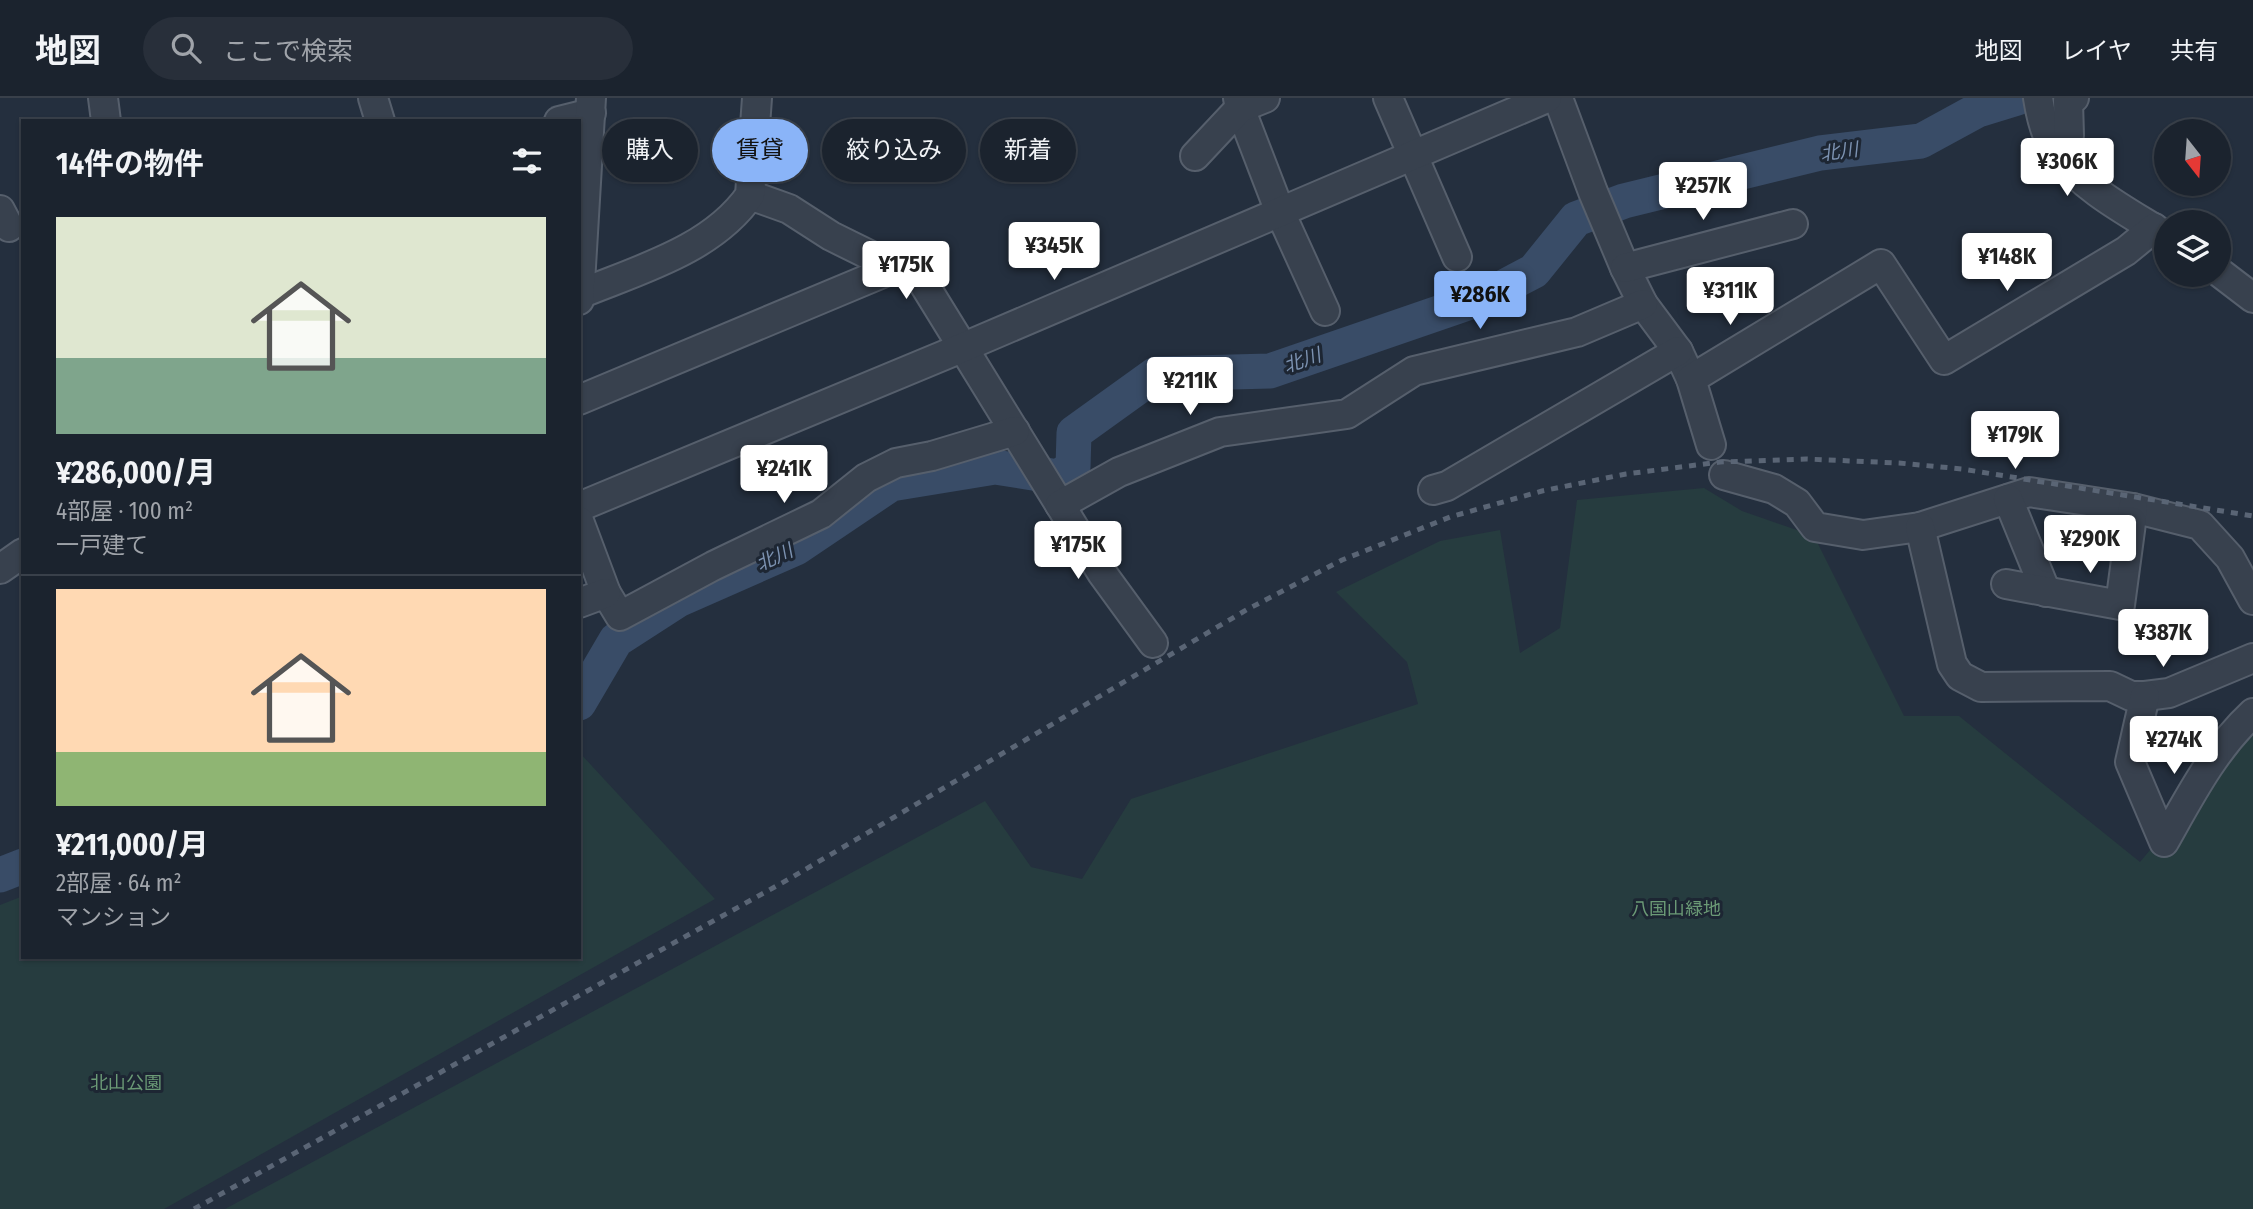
<!DOCTYPE html>
<html lang="ja">
<meta charset="utf-8">
<style>
body{margin:0;font-family:"Fira Sans Condensed","Noto Sans JP",sans-serif;background:#282f3a;color:#f1f3f6;height:100vh;display:flex;flex-direction:column;font-size:26px;white-space:nowrap}
*{box-sizing:border-box;margin:0}
p{font-size:23px;color:#a0a4aa}
.icon{flex:none;width:38px;height:38px;fill:none;stroke:currentColor;stroke-width:2;stroke-linecap:round;stroke-linejoin:round}
.map{position:relative;flex:1;overflow:hidden}
.sheet{position:absolute;left:21px;top:21px;width:560px;height:840px;display:flex;flex-direction:column;background:#1b232e;border-radius:0px;box-shadow:0 2px 5px #0004,0 0 0 2px #39404a}
.sheet>*{flex:none}
.guide{position:absolute;left:602px;top:21px;width:665px;height:63px;display:flex;gap:14px}
.needle{width:46px;rotate:163deg}
.controls{position:absolute;left:2154px;top:21px;display:grid;gap:14px}
.controls a{display:grid;place-items:center;width:77px;height:77px;border-radius:50%;background:#1b232e;box-shadow:0 2px 5px #0004,0 0 0 2px #39404a;font-size:35px}
.price{position:absolute;translate:-50% -60px;padding:0 16px;border-radius:7px;background:#fff;color:#222;font-size:23px;line-height:46px;filter:drop-shadow(0 2px 4px #0008)}
.price::after{content:'';position:absolute;left:50%;top:42px;width:21px;height:16px;margin-left:-10px;background:inherit;clip-path:polygon(0 0,100% 0,50% 100%)}
.price.selected{background:#8ab4f8;color:#111}
ul{padding:0;list-style:none}
li{display:grid;align-content:center;gap:14px;height:371px;padding:0 35px}
li+li{border-top:2px solid #39404a}
li span{display:grid;place-items:center;height:217px;border-radius:0px;color:#555}
li>.icon{margin-inline-start:auto}
span .icon{width:126px;height:126px;fill:#fffc;stroke-width:1}
li b{font-size:30px}
h2{display:flex;justify-content:space-between;align-items:center;height:84px;padding:0 35px;font-size:30px}
.pill{padding:0 24px;border-radius:32px;background:#1b232e;box-shadow:0 2px 5px #0004,0 0 0 2px #39404a;font-size:24px;line-height:63px}
.pill.selected{background:#8ab4f8;color:#111}
header{display:flex;align-items:center;gap:42px;box-sizing:border-box;height:98px;padding:0 35px;background:#1b232e;border-bottom:2px solid #39404a}
header strong{font-size:33px}
nav{display:flex;gap:38px;margin-inline-start:auto;font-size:24px}
.search{width:490px;height:63px;background:#282f3a;display:flex;align-items:center;gap:18px;box-sizing:border-box;padding:0 24px;border-radius:38px;color:#a0a4aa;font-size:26px}
.map>svg:first-child{display:block}
</style>
<header>
<strong>地図</strong>
<div class="search"><svg class="icon" aria-label="search" viewBox="0 0 24 24"><circle cx="10" cy="10" r="6"/><path d="M15 15l6 6"/></svg>ここで検索</div>
<nav><a>地図</a><a>レイヤ</a><a>共有</a></nav>
</header>
<div class="map">
<svg width="2253" height="1111" viewBox="0 0 2253 1111">
<rect width="100%" height="100%" fill="#242f3e"/>
<g fill="#263c3f">
<path d="M1704 390 1742 413 1814 438 1904 618H1959L2140 764 2253 630V1111H225L985 703 1031 769 1082 781 1131 701 1418 606 1407 564 1336 494 1440 443 1500 432 1520 555 1560 530 1577 402Z"/>
<path d="M579 654 715 801 164 1111H0V807L23 798V859H579Z"/>
</g>
<g fill="none" stroke-linecap="round" stroke-linejoin="round">
<g stroke="#394c67" stroke-width="35">
<path d="M579 605 616 542 678 502 796 450 891 386 995 369 1058 379 1073 369 1074 335 1156 276 1270 273 1485 199 1534 173 1576 121 1624 103 1820 55 1921 43 1978 12 2017 0"/>
<path d="M0 777 23 768"/>
</g>
<g stroke="#565f6c" stroke-width="32">
<g id="minor">
<path d="M103 0 106 23"/>
<path d="M373 0 380 23"/>
<path d="M1238 0 1240 10 1280 114 1325 213"/>
<path d="M1388 0 1457 159"/>
<path d="M1558 0 1593 94 1625 170 1643 206 1678 253 1691 281"/>
<path d="M2038 0C2041 19 2046 41 2058 56 2084 92 2130 115 2166 138"/>
<path d="M559 23 591 15"/>
<path d="M2057 56 2069 38 2068 3 2074 0"/>
<path d="M1195 58 1240 10 1265 0"/>
<path d="M750 97 789 111 831 138 922 183 1102 475 1153 545"/>
<path d="M0 112 9 129"/>
<path d="M1625 170 1793 126"/>
<path d="M2219 174 2253 200"/>
<path d="M580 196C638 172 712 152 750 97L757 0"/>
<path d="M579 202 591 0"/>
<path d="M579 302 897 169"/>
<path d="M1711 347 1691 281 1881 166 1944 262 2126 153 2154 130"/>
<path d="M1724 377 1774 391 1797 405 1815 429 1863 437 1920 429 2029 394 2133 410 2200 427 2230 460 2253 502"/>
<path d="M1433 392 1447 388 1678 253"/>
<path d="M2008 401 2046 494"/>
<path d="M1060 407 1119 374 1220 334 1347 316 1414 273 1577 234 1643 206"/>
<path d="M579 409 964 249 1547 0"/>
<path d="M579 423 606 495 620 518 713 468 821 416 866 380 896 365 932 358 1015 333"/>
<path d="M1920 429 1952 566 1960 578 1981 589 2110 588 2131 598H2145L2169 595 2253 560"/>
<path d="M0 471 23 455"/>
<path d="M2006 486 2120 507 2133 410"/>
<path d="M579 505 606 495"/>
<path d="M2145 598 2130 664 2164 744C2190 698 2214 651 2253 615"/>
</g>
</g>
<use href="#minor" stroke="#38414e" stroke-width="28"/>
<path stroke="#5a6575" stroke-width="5" stroke-dasharray="7 7" stroke-linecap="butt" d="M194 1111 789 781 1248 511 1342 462 1450 419 1542 393 1626 376 1720 364 1806 361 1899 365 1962 371 2253 418"/>
</g>
<g text-anchor="middle" stroke-width="6" stroke-linejoin="round" paint-order="stroke">
<g font-size="18" fill="#6b9a76" stroke="#1d2633">
<text x="1676" y="817">八国山緑地</text>
<text x="126" y="991">北山公園</text>
</g>
<g font-size="19" font-style="italic" fill="#7c92b1" stroke="#1d2633">
<text transform="translate(1839 53) rotate(-8)" y="7">北川</text>
<text transform="translate(1302 262) rotate(-19)" y="7">北川</text>
<text transform="translate(774 459) rotate(-25)" y="7">北川</text>
</g>
</g>
</svg>
<div class="controls">
<a><svg class="needle" viewBox="-14 -14 28 28"><path d="M0-13l5 13h-10z" fill="#e53935"/><path d="M0 13l5-13h-10z" fill="#a0a4aa"/></svg></a>
<a><svg class="icon" aria-label="layers" viewBox="0 0 24 24"><path d="M12 4l9 5-9 5-9-5zM3 14l9 5 9-5"/></svg></a>
</div>
<b class="price" style="left:2067px;top:100px">¥306K</b>
<b class="price" style="left:1703px;top:124px">¥257K</b>
<b class="price" style="left:1054px;top:184px">¥345K</b>
<b class="price" style="left:2007px;top:195px">¥148K</b>
<b class="price" style="left:906px;top:203px">¥175K</b>
<b class="price" style="left:1730px;top:229px">¥311K</b>
<b class="price selected" style="left:1480px;top:233px">¥286K</b>
<b class="price" style="left:1190px;top:319px">¥211K</b>
<b class="price" style="left:2015px;top:373px">¥179K</b>
<b class="price" style="left:784px;top:407px">¥241K</b>
<b class="price" style="left:2090px;top:477px">¥290K</b>
<b class="price" style="left:1078px;top:483px">¥175K</b>
<b class="price" style="left:2163px;top:571px">¥387K</b>
<b class="price" style="left:2174px;top:678px">¥274K</b>
<div class="guide">
<a class="pill">購入</a>
<a class="pill selected">賃貸</a>
<a class="pill">絞り込み</a>
<a class="pill">新着</a>
</div>
<section class="sheet">
<h2>14件の物件<svg class="icon" aria-label="filters" viewBox="0 0 24 24"><path d="M4 7h16M4 17h16"/><circle cx="9" cy="7" r="2"/><circle cx="15" cy="17" r="2"/></svg></h2>
<ul>
<li><span style="background:linear-gradient(#dfe7d0 65%,#7fa58c 0)"><svg class="icon" aria-label="home" viewBox="0 0 24 24"><path d="M3 11l9-7 9 7M6 9v11h12V9"/></svg></span><div><b>¥286,000/月</b><p>4部屋 · 100 m²</p><p>一戸建て</p></div></li>
<li><span style="background:linear-gradient(#ffd9b3 75%,#8fb573 0)"><svg class="icon" aria-label="home" viewBox="0 0 24 24"><path d="M3 11l9-7 9 7M6 9v11h12V9"/></svg></span><div><b>¥211,000/月</b><p>2部屋 · 64 m²</p><p>マンション</p></div></li>
</ul>
</section>
</div>
